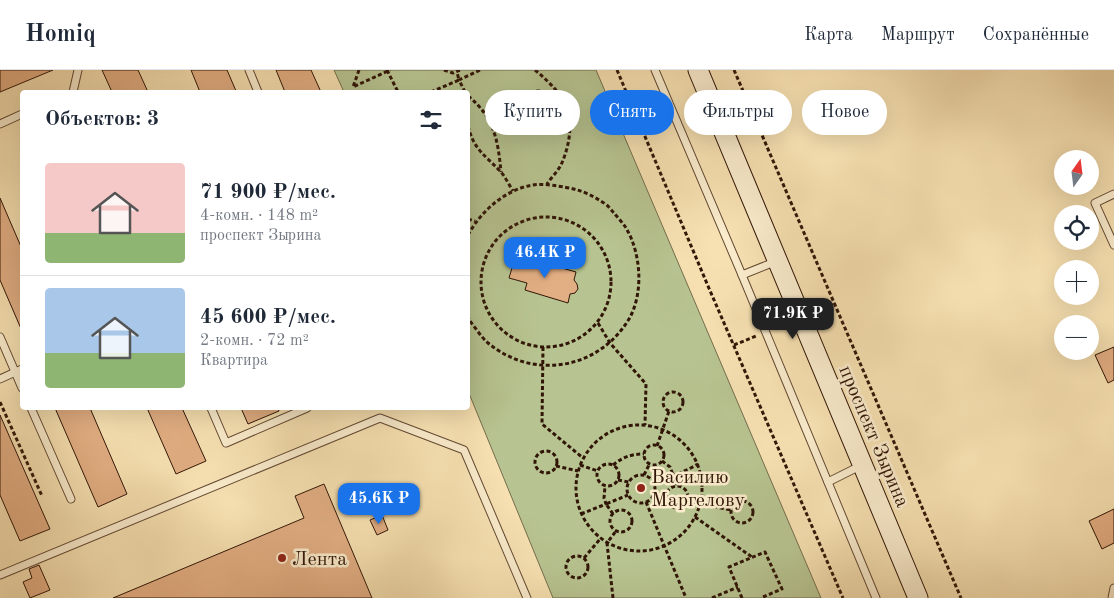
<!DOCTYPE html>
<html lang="ru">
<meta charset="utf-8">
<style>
body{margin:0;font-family:"Old Standard TT",serif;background:#f6f6f7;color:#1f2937;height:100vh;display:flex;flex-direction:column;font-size:19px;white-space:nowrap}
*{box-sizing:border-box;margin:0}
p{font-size:16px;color:#747a83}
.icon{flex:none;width:28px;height:28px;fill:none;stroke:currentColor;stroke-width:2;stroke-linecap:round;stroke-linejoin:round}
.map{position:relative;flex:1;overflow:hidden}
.sheet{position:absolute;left:20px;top:20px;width:450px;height:320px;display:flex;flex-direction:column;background:#fff;border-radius:5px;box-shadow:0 5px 20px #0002}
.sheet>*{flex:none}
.top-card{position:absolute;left:485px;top:20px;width:475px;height:45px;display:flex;gap:10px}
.needle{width:32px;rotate:14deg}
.controls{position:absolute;left:1054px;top:80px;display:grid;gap:10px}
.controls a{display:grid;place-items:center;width:45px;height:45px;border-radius:50%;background:#fff;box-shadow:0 5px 20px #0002;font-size:25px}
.price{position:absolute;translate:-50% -42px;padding:0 11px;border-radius:10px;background:#1a73e8;color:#fff;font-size:16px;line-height:32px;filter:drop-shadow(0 1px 2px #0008)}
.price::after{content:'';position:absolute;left:50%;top:30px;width:15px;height:11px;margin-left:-8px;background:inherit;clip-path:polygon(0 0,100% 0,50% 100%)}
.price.current{background:#222;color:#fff}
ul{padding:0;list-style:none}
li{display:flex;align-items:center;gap:15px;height:125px;padding:0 25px}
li+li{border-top:1px solid #e0e1e3}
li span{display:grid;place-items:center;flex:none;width:140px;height:100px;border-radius:5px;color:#555}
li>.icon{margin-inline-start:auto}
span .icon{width:60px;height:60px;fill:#fffc;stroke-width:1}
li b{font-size:21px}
h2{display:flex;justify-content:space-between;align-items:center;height:60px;padding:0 25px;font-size:21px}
.pill{padding:0 18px;border-radius:22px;background:#fff;box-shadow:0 5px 20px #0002;font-size:18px;line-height:45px}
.pill.current{background:#1a73e8;color:#fff}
header{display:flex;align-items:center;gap:30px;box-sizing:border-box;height:70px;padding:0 25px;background:#fff;border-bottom:1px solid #e0e1e3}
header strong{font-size:24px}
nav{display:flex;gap:28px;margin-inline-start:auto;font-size:18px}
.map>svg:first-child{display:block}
</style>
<header>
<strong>Homiq</strong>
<nav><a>Карта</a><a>Маршрут</a><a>Сохранённые</a></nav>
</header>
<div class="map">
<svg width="1114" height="528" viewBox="0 0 1114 528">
<rect width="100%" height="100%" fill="#f7e1b2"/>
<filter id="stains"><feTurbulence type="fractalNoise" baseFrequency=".004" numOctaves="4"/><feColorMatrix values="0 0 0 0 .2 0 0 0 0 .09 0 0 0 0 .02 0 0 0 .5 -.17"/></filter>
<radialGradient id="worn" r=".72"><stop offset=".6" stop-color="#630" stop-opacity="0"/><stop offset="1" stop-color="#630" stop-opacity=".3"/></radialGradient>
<path fill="#b7c491" stroke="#746d4c" d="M334 0H596L821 528H553L468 321V22H344Z"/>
<g fill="#e2ae83" stroke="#311607">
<path d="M0 0H53L0 22Z"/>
<path d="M102 0H138L148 22H112Z"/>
<path d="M191 0H227L236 21 232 22H200Z"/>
<path d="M276 0H311L321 22H285Z"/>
<path d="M0 128 22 179V261L0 210Z"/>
<path d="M516 185 576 202 574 210 577 214 578 219 575 223 570 224 568 233 525 220 527 213 509 208Z"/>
<path d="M1114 277V310L1108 313 1095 285Z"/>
<path d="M55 338H90L127 424 98 437Z"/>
<path d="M147 338H182L206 391 176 404Z"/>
<path d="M241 338H278L279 341 248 354Z"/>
<path d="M0 345 50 459 20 471 0 425Z"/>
<path d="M324 414 372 528H113L304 448 295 426Z"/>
<path d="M1114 439V473L1102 479 1089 451Z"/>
<path d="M382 445 388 460 377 465 370 450Z"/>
<path d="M39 495 50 520 30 528 23 512 32 508 29 499Z"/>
</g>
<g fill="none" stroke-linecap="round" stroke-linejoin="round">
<g stroke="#624932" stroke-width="9">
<g id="lane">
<path d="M249 0 258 22"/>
<path d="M655 0 742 205 876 528"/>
<path d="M73 22 78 0"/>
<path d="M0 54 22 44"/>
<path d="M1114 124 1095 133 1114 175"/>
<path d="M742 205 777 191"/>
<path d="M0 267 22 318"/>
<path d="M0 309 22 299"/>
<path d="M31 338 71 429"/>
<path d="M211 338 226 373 307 338"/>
<path d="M828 412 862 395"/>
<path d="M0 505 380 348 464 380 527 528"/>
<path d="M1112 528 1114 518"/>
</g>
</g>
<g stroke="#311607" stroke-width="21">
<path id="secondary" d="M698 0 918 528"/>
</g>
<g stroke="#311607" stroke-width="3" stroke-dasharray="4 2.5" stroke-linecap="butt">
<path d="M359 0 353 17 390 0"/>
<path d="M387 0 398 22"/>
<path d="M444 0 453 3 460 0"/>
<path d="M535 0C545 8 555 18 562 28 575 47 570 75 561 95 557 102 551 108 547 114"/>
<path d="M617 0 708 216 843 528"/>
<path d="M734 0 961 528"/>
<circle cx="538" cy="38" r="17"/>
<path d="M431 22 459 10 457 2"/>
<path d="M465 22 459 10 480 0"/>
<path d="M468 26C494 47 498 70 501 102"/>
<path d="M468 56C474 80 484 84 500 101 505 106 509 115 513 121"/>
<path d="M493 59 523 46"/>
<circle cx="546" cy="212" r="65"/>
<path d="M468 149 475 151"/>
<path d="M468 165C483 137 516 110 550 115 573 118 584 120 604 133 608 135 611 140 614 143 618 148 623 153 626 158 641 183 644 223 629 249 599 299 534 311 488 273 481 267 475 257 469 250L468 245"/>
<path d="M817 241 835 233"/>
<path d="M598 253 610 273 646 314 645 355"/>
<path d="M734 275 756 266"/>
<path d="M543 277 542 354 583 388"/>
<circle cx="673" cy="332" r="10"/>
<path d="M0 332 42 426"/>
<circle cx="639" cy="418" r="63"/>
<circle cx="654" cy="385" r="10"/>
<path d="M657 376 669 341"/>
<circle cx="546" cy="392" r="11"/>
<path d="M662 391 670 397 677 415"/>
<circle cx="608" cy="405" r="11"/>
<path d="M580 395 598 401"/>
<path d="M613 395C623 387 631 384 644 384"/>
<path d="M556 396 578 401"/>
<path d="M644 405 649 395"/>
<circle cx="641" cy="419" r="14"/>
<path d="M618 410 629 412"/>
<path d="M654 414 689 399 698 394"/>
<circle cx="677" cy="427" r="11"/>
<path d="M688 431 731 440"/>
<circle cx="742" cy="442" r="11"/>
<path d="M646 432 686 528"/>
<circle cx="621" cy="451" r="11"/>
<path d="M581 444 606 434 604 428 605 416"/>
<path d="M613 444 606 434 628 425"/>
<path d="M695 447 752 487"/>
<circle cx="577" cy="497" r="11"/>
<path d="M584 488 601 468"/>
<path d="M613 528 607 473 616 461"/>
<path d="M712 528 738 517"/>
<path d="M742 528 729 497 765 482 782 519 763 527"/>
</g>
<use href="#lane" stroke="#faeccd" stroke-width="7"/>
<use href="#secondary" stroke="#faeccd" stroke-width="19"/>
</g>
<g fill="#8f2418" stroke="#faeccd" stroke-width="2">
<circle cx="641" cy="418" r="5"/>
<circle cx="282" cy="488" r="5"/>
</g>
<g text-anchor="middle" stroke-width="5" stroke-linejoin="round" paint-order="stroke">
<g font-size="20" fill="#311607" stroke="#faeccd">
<text transform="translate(875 366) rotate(67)" y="7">проспект Зырина</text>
</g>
<g font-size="20" fill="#311607" stroke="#faeccd" text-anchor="start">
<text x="651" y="413">Василию<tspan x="651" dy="23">Маргелову</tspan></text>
<text x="292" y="495">Лента</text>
</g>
</g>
<rect width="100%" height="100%" filter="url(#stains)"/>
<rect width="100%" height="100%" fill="url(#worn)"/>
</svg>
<div class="controls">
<a><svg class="needle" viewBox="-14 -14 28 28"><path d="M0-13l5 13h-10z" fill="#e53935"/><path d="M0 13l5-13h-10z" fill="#747a83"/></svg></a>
<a><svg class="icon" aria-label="locate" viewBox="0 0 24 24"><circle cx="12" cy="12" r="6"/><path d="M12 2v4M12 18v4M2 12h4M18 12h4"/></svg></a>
<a>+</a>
<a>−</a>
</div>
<b class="price" style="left:545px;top:209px">46.4K ₽</b>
<b class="price current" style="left:793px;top:270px">71.9K ₽</b>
<b class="price" style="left:379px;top:455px">45.6K ₽</b>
<div class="top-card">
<a class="pill">Купить</a>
<a class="pill current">Снять</a>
<a class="pill">Фильтры</a>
<a class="pill">Новое</a>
</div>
<section class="sheet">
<h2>Объектов: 3<svg class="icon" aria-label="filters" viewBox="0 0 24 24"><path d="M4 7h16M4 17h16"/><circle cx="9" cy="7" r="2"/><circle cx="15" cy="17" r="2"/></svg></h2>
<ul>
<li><span style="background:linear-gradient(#f6c9c9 70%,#8fb573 0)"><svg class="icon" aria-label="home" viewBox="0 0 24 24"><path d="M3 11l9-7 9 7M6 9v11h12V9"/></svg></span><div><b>71 900 ₽/мес.</b><p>4-комн. · 148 m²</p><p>проспект Зырина</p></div></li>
<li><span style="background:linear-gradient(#a9c7e8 65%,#8fb573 0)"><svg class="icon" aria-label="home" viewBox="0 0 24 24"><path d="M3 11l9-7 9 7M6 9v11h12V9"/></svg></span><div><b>45 600 ₽/мес.</b><p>2-комн. · 72 m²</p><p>Квартира</p></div></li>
</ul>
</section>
</div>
